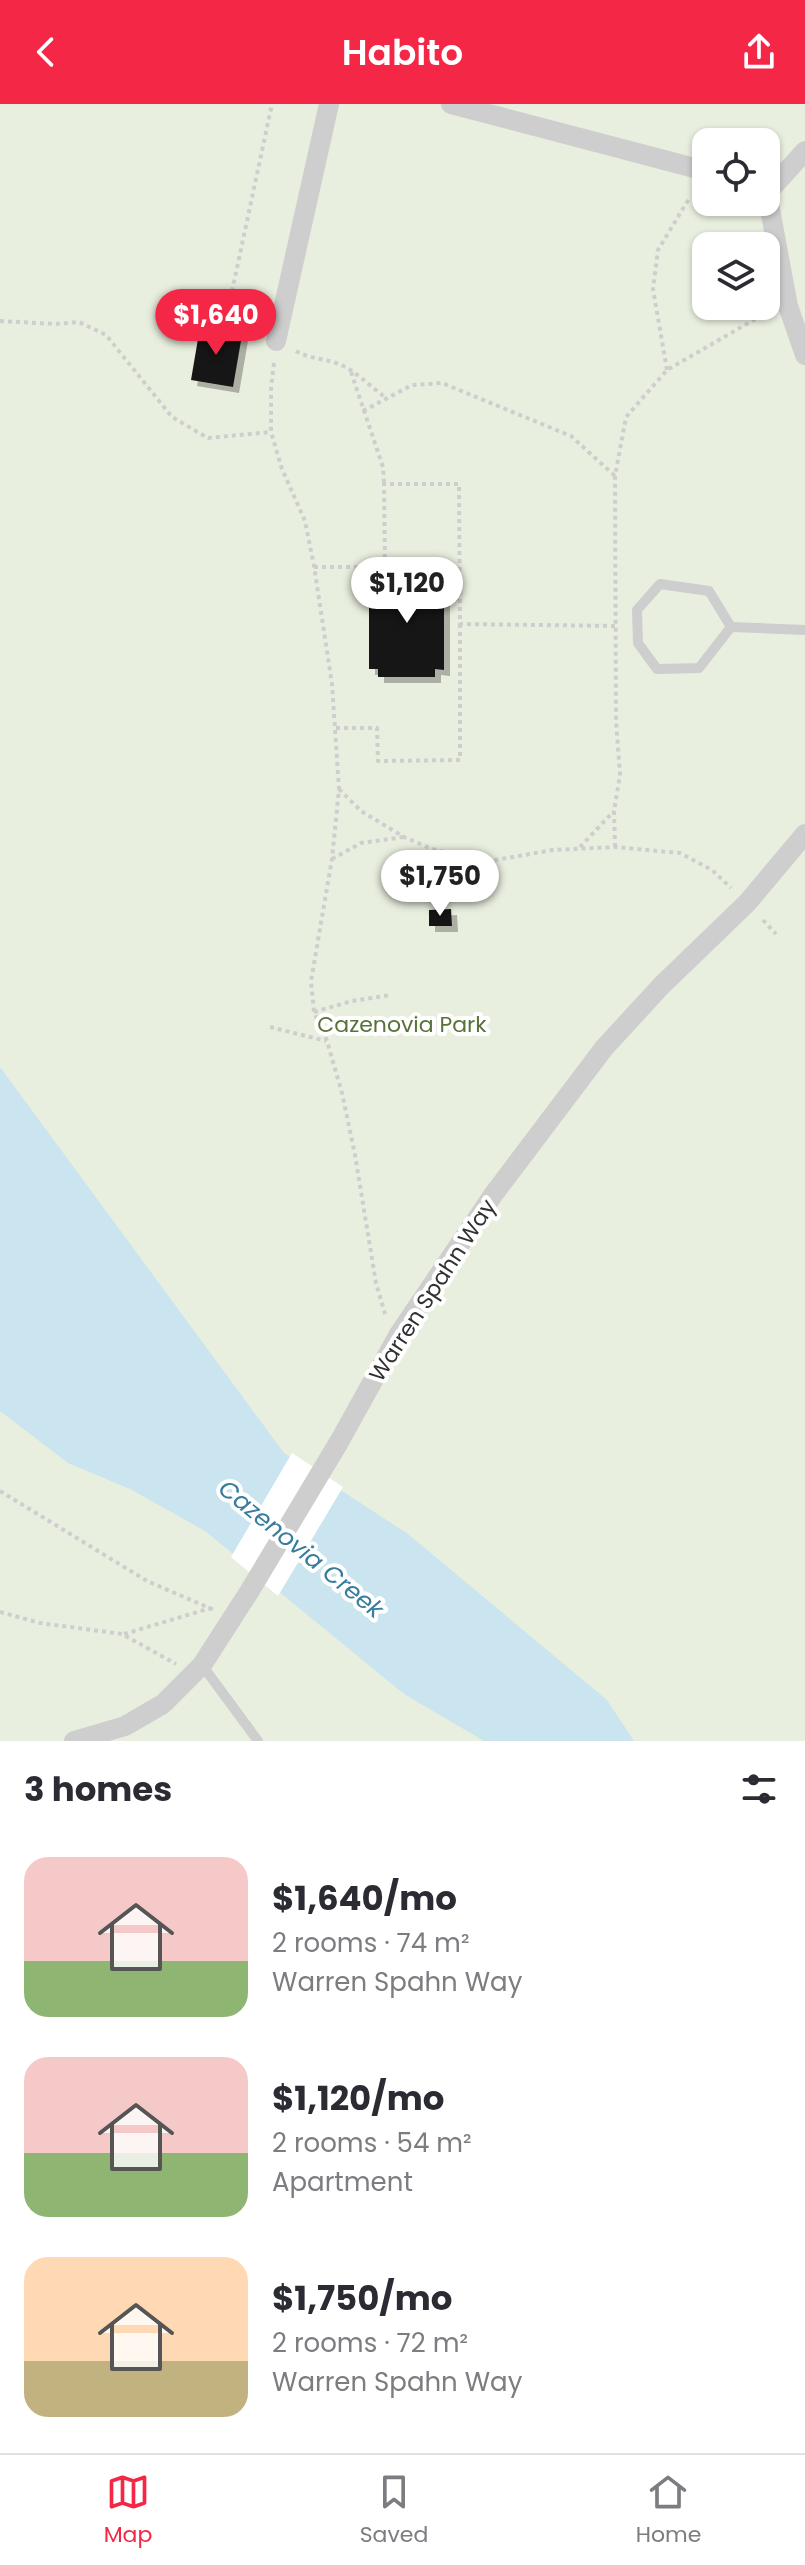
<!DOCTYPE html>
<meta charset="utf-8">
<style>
body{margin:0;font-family:Poppins,sans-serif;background:#f2f2f3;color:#2b2b33;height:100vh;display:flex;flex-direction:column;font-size:30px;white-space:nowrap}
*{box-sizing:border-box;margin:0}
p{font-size:26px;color:#7c7c81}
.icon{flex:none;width:44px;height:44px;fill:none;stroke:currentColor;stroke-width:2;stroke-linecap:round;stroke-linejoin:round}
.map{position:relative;height:1637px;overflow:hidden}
.drawer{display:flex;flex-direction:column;background:#fff;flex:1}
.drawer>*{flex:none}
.buttons{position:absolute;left:692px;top:24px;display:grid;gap:16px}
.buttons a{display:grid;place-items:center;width:88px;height:88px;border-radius:16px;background:#fff;box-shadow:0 2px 6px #0004;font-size:40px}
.price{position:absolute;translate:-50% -68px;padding:0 18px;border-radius:28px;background:#fff;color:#222;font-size:26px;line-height:52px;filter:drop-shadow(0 2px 4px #0008)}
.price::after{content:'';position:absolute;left:50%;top:48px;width:24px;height:18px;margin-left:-12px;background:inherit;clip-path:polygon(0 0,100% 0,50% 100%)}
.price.active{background:#f52746;color:#fff}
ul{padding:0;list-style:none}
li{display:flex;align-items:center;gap:24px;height:200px;padding:0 24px}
li span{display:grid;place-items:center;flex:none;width:224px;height:160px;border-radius:24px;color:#555}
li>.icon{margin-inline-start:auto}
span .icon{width:96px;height:96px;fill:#fffc;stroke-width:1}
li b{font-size:34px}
h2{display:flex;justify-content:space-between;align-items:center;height:96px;padding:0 24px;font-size:34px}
header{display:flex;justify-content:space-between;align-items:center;height:104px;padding:0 24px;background:#f52746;color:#fff;font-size:36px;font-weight:600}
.menu{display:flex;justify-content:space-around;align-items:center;height:112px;border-top:2px solid #e1e1e2;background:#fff;font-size:22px;color:#7c7c81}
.menu a{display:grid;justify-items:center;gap:4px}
.menu .active{color:#f52746}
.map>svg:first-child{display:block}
</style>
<header><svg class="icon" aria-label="back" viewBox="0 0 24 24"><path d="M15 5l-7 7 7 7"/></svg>Habito<svg class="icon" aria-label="share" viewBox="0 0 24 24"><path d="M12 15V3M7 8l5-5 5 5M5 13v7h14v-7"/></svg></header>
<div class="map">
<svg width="805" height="1637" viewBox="0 0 805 1637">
<defs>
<filter id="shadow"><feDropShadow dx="6" dy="6" stdDeviation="0" flood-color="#0004"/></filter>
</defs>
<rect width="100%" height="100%" fill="#fff"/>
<path fill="#e9efdf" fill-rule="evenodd" d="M0 0H805V1637H0ZM706 38H766V98H706ZM706 142H766V202H706Z"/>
<path fill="#cae4f0" d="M0 963 284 1349 408 1430 607 1596 634 1637H484L404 1590 205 1427 130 1385 68 1359 0 1307Z"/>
<path fill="#fff" d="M292 1349 343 1383 278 1492 231 1453Z"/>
<g fill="#181818" filter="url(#shadow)">
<path d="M200 223 242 231 233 283 191 276Z"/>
<path d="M379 469 436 470V476H444V566L435 565V573H378V565H369V476H379Z"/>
<path d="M451 805 452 822H429V806Z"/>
</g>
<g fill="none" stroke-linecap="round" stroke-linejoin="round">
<g stroke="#cecece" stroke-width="4" stroke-dasharray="4 4" stroke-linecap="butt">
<path d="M0 217 55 220 79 218 106 231 172 313 208 334 271 328"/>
<path d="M254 230 225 220 272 0"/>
<path d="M296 247C311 256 329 254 345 263 360 270 372 285 387 294"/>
<path d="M274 259 271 284V328L282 365 305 417 314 462 332 580 339 685 332 755 311 877 314 908 327 937 342 989 355 1051 376 1179 385 1210"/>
<path d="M667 266 653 185 658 146 690 93"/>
<path d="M351 268 383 363 384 380"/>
<path d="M363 307 412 281 442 279 571 332 615 372"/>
<path d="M314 463H385L384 380H459L460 520 617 522"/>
<path d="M336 624H377L378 657 460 656V520"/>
<path d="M339 685 361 707 404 733 432 745 484 758 553 746 615 743 680 749 712 766 731 784"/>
<path d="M580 743 614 707"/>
<path d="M615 743 614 707 620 671 616 616 615 372 626 313 667 266 757 214 768 209"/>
<path d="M332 755 361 739 404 733"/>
<path d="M763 816 776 830"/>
<path d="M314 908 352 897 391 891"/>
<path d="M270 923 326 937"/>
<path d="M0 1387 147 1477 214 1506"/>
<path d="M0 1508 40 1519 122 1530 176 1560"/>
<path d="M124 1530 211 1504"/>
</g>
<g stroke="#cecece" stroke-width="10">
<path d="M660 480 709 487 731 523 699 564 657 565 638 539 637 506Z"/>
<path d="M731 523 805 526"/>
<path d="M202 1561 258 1637"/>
</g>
<g stroke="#cecece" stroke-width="20">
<path d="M451 0 706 67"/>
<path d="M767 89 788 202 805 251"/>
<path d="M767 89 805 47"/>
<path d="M276 237 329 0"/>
<path d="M74 1637 125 1622 163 1600 202 1561 249 1488 339 1338 399 1230 493 1091 604 944 661 882 747 799 805 730"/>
</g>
</g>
<g text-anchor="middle" stroke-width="8" stroke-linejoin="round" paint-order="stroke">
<g font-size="22" fill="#58723a" stroke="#fff">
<text x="402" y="928">Cazenovia Park</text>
</g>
<g font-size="22" fill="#313131" stroke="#fff">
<text transform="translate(432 1186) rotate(-57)" y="8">Warren Spahn Way</text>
</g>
<g font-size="24" font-style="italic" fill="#377c9c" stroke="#fff">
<text transform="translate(301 1445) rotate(39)" y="8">Cazenovia Creek</text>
</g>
</g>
</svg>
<div class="buttons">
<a><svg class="icon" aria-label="locate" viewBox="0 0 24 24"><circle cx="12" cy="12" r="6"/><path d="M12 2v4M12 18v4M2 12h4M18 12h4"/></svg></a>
<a><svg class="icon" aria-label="layers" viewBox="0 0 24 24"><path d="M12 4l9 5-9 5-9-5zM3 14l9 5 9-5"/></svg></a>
</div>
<b class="price active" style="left:216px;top:253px">$1,640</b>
<b class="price" style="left:407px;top:521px">$1,120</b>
<b class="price" style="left:440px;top:814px">$1,750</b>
</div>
<section class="drawer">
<h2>3 homes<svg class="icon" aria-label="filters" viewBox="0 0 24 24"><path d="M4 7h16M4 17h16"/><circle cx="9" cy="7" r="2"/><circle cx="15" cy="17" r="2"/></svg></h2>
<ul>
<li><span style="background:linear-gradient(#f6c9c9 65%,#8fb573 0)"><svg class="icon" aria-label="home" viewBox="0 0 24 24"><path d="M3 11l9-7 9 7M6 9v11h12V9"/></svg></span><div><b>$1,640/mo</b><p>2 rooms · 74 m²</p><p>Warren Spahn Way</p></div></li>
<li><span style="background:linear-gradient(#f6c9c9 60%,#8fb573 0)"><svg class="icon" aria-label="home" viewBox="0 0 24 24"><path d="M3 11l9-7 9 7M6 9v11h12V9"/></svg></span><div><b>$1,120/mo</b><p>2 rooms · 54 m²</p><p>Apartment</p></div></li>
<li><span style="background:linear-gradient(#ffd9b3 65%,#c2b280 0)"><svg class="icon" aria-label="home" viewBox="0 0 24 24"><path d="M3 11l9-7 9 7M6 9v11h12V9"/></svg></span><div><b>$1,750/mo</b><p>2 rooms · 72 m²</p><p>Warren Spahn Way</p></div></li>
</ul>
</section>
<nav class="menu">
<a class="active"><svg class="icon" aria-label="map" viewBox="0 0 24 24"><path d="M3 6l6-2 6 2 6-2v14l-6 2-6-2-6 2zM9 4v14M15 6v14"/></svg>Map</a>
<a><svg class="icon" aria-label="saved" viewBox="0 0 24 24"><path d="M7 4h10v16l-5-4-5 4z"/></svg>Saved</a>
<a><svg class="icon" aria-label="home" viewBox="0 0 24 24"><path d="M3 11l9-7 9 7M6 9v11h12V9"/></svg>Home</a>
</nav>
